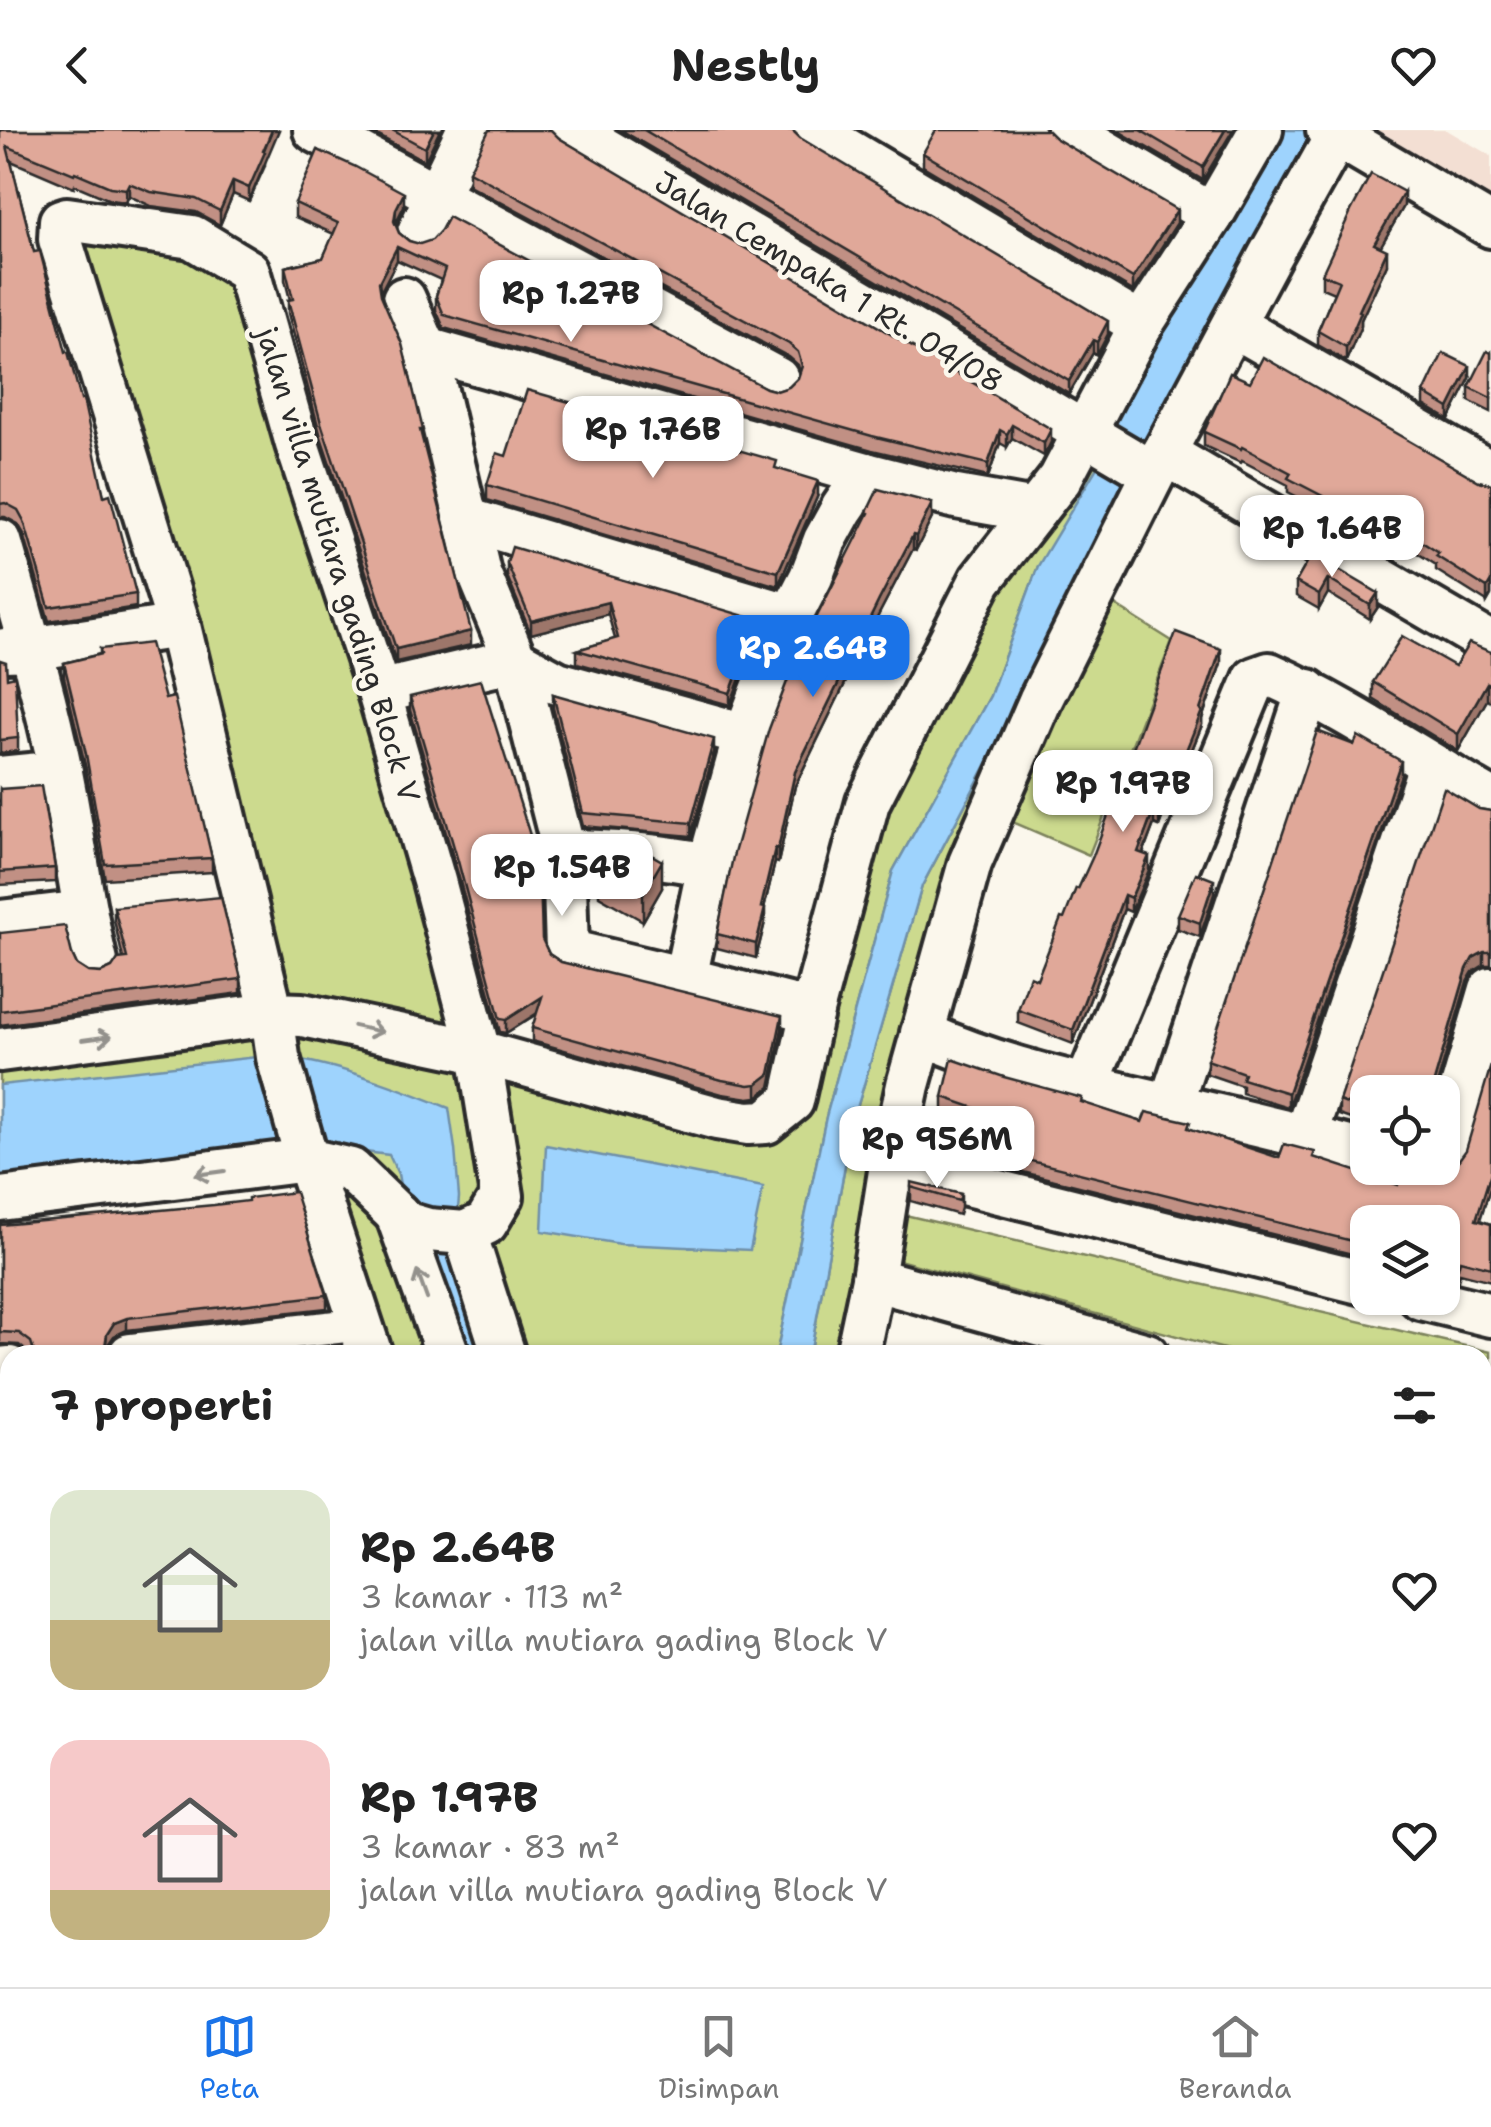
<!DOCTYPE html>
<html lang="id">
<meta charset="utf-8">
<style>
body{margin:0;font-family:"Shantell Sans",sans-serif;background:#f2f2f2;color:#222;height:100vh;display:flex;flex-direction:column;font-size:38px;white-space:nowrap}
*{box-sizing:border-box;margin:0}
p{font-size:32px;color:#767676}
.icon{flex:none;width:55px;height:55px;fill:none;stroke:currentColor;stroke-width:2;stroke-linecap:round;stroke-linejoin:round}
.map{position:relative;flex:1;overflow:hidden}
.drawer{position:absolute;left:0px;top:1215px;width:1492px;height:642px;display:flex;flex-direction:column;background:#fff;border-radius:30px 30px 0 0;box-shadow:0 2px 8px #0004}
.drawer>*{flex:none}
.tools{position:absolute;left:1350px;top:945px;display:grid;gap:20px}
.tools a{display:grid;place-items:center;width:110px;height:110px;border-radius:20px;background:#fff;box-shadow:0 2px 8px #0004;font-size:50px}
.price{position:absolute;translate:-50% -85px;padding:0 22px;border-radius:20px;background:#fff;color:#222;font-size:32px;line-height:65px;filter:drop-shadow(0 2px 5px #0008)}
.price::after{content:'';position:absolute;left:50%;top:60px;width:30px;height:22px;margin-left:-15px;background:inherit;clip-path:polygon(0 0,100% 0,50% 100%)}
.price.current{background:#1a73e8;color:#fff}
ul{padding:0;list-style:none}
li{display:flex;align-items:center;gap:30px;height:250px;padding:0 50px}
li span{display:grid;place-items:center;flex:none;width:280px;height:200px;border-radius:30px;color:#555}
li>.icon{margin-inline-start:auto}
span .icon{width:120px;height:120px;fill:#fffc;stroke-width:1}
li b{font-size:42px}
h2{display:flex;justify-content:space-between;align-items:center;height:120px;padding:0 50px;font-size:42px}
header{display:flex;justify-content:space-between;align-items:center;height:130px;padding:0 50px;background:#fff;font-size:45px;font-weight:700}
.menu{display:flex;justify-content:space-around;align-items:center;height:140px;border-top:2px solid #e0e0e0;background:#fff;font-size:28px;color:#767676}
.menu a{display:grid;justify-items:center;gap:5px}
.menu .current{color:#1a73e8}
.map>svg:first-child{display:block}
</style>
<header><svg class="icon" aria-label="back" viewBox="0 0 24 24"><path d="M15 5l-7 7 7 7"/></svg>Nestly<svg class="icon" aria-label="heart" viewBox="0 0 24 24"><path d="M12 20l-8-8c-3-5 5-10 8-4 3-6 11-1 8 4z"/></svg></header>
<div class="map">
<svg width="1491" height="1857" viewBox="0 0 1491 1857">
<rect width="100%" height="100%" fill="#fbf7ec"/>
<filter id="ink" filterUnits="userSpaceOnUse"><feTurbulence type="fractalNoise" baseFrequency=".01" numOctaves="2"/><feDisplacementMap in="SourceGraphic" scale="20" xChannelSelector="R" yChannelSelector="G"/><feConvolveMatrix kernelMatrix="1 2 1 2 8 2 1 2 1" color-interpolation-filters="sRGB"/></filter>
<g filter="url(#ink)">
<path fill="#f3dfd3" d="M1340 0H1447L1491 26V96Z"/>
<path fill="#ccda8e" stroke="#7c825c" stroke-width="2.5" d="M59 96 248 141 479 922 765 992 852 728 1141 195 1094 462 1172 511 1089 725 992 683 884 1080 1491 1222V1292L1483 1290 1482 1225H1246L877 1124 857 1225H810L853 992 922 756 1016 579 1038 436 990 566 893 741 826 987 776 1225H371L307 1030 0 1069V920L271 884Z"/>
<g fill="#9ed3fd" stroke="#7090a9" stroke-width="2.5">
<path d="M1261 0H1337L1108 405 922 756 853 992 810 1225H776L826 987 893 741 990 566 1038 436 1108 319 1086 303Z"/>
<path d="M266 926C320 927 399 958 449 978L455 1019 459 1067 456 1103 493 1225H455L407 1094 398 1044 389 1025 340 1019 278 1016 0 1046V955Z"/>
<path d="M546 1015 763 1057 750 1120 620 1114 542 1101Z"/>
</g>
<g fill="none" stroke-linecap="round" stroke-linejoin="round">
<g stroke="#2b2b2b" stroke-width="50">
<g id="minor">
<path d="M315 0 777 249"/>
<path d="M572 0 1153 343"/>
<path d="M813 0 1141 195"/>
<path d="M1068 0 1212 85"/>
<path d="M1328 0 1491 96"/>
<path d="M67 89 192 107 248 141 297 314 379 562 434 751 479 922 502 1066 486 1093 465 1103 428 1100 407 1094 351 1040 307 1030 278 927 272 884 179 496 60 109 61 91Z"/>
<path d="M419 102 468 0"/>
<path d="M404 169 426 219 479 443 515 530 564 721 567 821 685 849"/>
<path d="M1233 195 1491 343"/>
<path d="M426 219 866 344 956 367 1035 381"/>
<path d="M1164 323 1270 125 1340 0"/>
<path d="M465 389 791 486"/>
<path d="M0 411C22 488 45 565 61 643 74 706 81 770 96 832"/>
<path d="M5 520 30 519 179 496"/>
<path d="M379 562 515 530 557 553 745 605 791 486 811 447 825 410 842 379 866 344"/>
<path d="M745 605 709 735 685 849 812 881"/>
<path d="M0 648 61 642"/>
<path d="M564 721C613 721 661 726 709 735"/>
<path d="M0 792 84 782"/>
<path d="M922 903C999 938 1083 956 1165 974 1233 989 1301 1005 1368 1023"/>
<path d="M0 920 272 884 302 885 479 922 717 988 748 993 766 992 792 971 812 881 868 672 981 450 1060 349 1141 195 1212 85 1261 0"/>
<path d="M1086 957 1255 549 1269 544C1346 578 1417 628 1491 670"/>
<path d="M1170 976 1308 561"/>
<path d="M1305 1006 1430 636"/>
<path d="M1442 1026 1491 859"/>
<path d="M891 1035 1368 1154"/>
<path d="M0 1069 307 1030 371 1225"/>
<path d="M397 1084 448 1225"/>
<path d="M465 1103 504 1225"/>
<path d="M873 1149 1147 1225"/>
<path d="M1421 1168 1491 1185"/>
<path d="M130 1225 361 1199"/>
<path d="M857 1225 873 1149 891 1035 908 955 970 733 1040 571 1164 323 1491 514"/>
<path d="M0 1239 10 1238"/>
<path d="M1482 1312 1491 1314"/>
<path d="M0 1358 10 1357"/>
<path d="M0 1418 10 1417"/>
<path d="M1482 1433 1491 1435"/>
<path d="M1482 1506 1491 1508"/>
<path d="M0 1549 10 1548"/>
<path d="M868 1848 871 1857"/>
<path d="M943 1848 946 1857"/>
<path d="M1315 1848 1316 1857"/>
<path d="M1460 1848V1857"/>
<path d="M41 1857 43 1848"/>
<path d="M87 1857 92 1848"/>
<path d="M257 1857 262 1848"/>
</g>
</g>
<use href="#minor" stroke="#fbf7ec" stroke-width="42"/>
</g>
<g fill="#c19084" stroke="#2b2b2b" stroke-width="2.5">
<path d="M0 0 265 30V36L249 71 233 64 220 95 196 82 151 76 129 66 126 72 110 70 75 55 74 58 11 31 34 122 66 222 104 366 136 464V477L49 491 24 404 18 394 5 387H0Z"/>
<path d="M368 0H440L425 31Z"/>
<path d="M621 0H792L800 8 1108 204 1097 225 1093 223 1069 264Z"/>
<path d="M1117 0H1233L1203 50Z"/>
<path d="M559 8 1051 312 1044 326 1012 308 1007 317 1000 313 988 347 872 320 444 198 436 180V166L441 150 397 130 381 163 423 309 471 515 396 532 321 307 288 183V170H290L285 150V137L323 128 334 104 295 87V73L404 76 396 95 399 103 409 111 766 258 777 261 789 257 798 248 800 243 798 235 789 227 469 55V41Z"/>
<path d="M1055 8 1177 93 1133 161 923 36V23Z"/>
<path d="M1404 76 1380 117 1387 134 1361 190V196L1346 231 1318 215V201L1334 163 1322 158V144Z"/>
<path d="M1491 223V282L1469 271V257Z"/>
<path d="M1470 248 1449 290 1424 275V263Z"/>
<path d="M1204 302 1491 354V465L1487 472 1436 440V435L1389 405 1380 420 1337 395V387L1288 362V355L1242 331 1241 333 1204 316Z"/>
<path d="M506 326 777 339 818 365 778 456 487 370V355Z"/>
<path d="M867 382 932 388 916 420 913 419 879 484 795 656 778 733 775 732 764 778 765 792 756 828 717 818V804L867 388Z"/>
<path d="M1312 424 1378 477 1370 489 1328 463 1319 479 1296 466V452Z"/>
<path d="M507 433 758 502 730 575 577 533V520L615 509 608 484 531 504 507 446Z"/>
<path d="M100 519 165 569 212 728V742L105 749 86 639 64 547V533L100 524Z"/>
<path d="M1491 522V572L1487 570 1458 621 1373 569V552L1455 536Z"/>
<path d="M0 530 7 548 18 608V621L0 623Z"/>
<path d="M1221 533 1202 589V595L1183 642 1179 641 1159 696 1154 694 1143 724 1149 740 1131 782 1124 779 1073 914 1018 893V880L1037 849 1078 759Z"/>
<path d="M553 564 714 622 691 706 583 696 553 578Z"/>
<path d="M410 567 542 809 549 824 561 832 782 899 770 957 757 967 749 968 722 964 532 911V898L537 884 506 903 500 902 458 744 410 580Z"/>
<path d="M1401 645 1288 977 1242 963V956L1207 944V930Z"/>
<path d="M0 659 55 738V752L0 755Z"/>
<path d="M1479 679 1491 681V835H1484L1473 842 1467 852 1435 962H1368V995L1339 985V971Z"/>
<path d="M599 739 662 758 643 791 599 766Z"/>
<path d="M1214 764 1200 807 1178 799V785Z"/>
<path d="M114 777 241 849V863L0 895V803L72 824 77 835 88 842 101 843 112 838 123 828 114 790Z"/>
<path d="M943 967 1082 973 1142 992 1190 999 1279 1028H1315L1491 1094V1151L1460 1143 1458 1151 1442 1147V1092H1368V1128L971 1029V1016L978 992 943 980Z"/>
<path d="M911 1057 961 1064V1078L959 1085 911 1071Z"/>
<path d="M0 1095 327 1165V1178L127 1200 114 1206 107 1216 109 1225H31L19 1215 0 1214Z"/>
<path d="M0 1250H10V1334L0 1333Z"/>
<path d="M1482 1323 1491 1324V1410L1482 1409Z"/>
<path d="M0 1430H10V1520L0 1521Z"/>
<path d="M1482 1444 1491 1446V1483H1482Z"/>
</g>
<g fill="#9d766b" stroke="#2b2b2b" stroke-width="2.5">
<path d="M272 0H279L249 71V58Z"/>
<path d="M434 0H440L425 31V18Z"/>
<path d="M1225 0H1233L1203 50V37Z"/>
<path d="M233 51V64L220 95V81Z"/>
<path d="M129 53V66L126 72V59Z"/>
<path d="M1404 62V76L1374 128V114Z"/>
<path d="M404 63V76L396 92 394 105 396 79Z"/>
<path d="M1177 80V93L1133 161V148Z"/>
<path d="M397 117V130L379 165V152Z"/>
<path d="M1387 120V134L1361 190V196L1346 231V217L1359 181Z"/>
<path d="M1108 191V204L1097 225V212Z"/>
<path d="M1093 210V223L1069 264V251Z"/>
<path d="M1470 236V248L1449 290V278Z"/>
<path d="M1012 295V308L1007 317V304Z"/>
<path d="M1051 299V312L1044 326V313Z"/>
<path d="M1000 300V313L988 347V334Z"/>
<path d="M818 351V365L778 456V442Z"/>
<path d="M932 373V388L916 420V406Z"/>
<path d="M1389 391V405L1380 420V406Z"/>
<path d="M913 405V419L879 484 795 656 778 733V719L795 642 879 470Z"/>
<path d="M1328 449V463L1319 479V465Z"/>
<path d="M1491 451V465L1487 472V458Z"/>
<path d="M1378 463V477L1370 489V475Z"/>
<path d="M608 472V484L531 504V491Z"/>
<path d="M758 490V502L730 575V563Z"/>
<path d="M471 501V515L396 532V519Z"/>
<path d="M1221 519V533L1202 589V595L1183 642V628Z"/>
<path d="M1487 553V570L1458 621V604Z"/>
<path d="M714 609V622L691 706V693Z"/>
<path d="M1179 627V641L1159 696V682Z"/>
<path d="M1401 631V645L1288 977V963Z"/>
<path d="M1154 680V694L1138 736V722Z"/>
<path d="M775 718V732L761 791V777Z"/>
<path d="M1149 726V740L1131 782V768Z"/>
<path d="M662 731V758L643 791V764Z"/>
<path d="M1214 750V764L1200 807V793Z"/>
<path d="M1124 765V779L1073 914V900Z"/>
<path d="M765 778V792L756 828V814Z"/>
<path d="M1484 822V835L1473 842 1467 852 1435 962H1431L1467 839 1473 828Z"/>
<path d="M542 867V880L506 903V890Z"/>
<path d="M782 886V899L770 957 757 967V954Z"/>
<path d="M1491 1042V1055L1476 1103V1090Z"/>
<path d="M127 1188V1200L114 1206 107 1216 105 1225 107 1204 114 1193Z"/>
<path d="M8 1380V1392L0 1394V1382Z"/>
</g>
<g fill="#e0a899" stroke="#2b2b2b" stroke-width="2.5">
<path d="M0 0H272L263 21 265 22 249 58 233 51 220 81 196 69 151 62 129 53 126 59 110 57 75 42 74 44 7 16 34 122 40 121 66 222H68L81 270 83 269 104 366 110 364 136 464 49 477 24 391 18 380 5 373 0 374Z"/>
<path d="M392 0H434L425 18Z"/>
<path d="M489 0H551L559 8 1051 299 1044 313 1012 295 1007 304 1000 300 988 334 872 306 444 185 436 166 445 139 397 117 379 152 381 165 402 214 423 300H420L471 501 396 519 321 293 288 170 293 169 285 137 323 128 338 93 295 73 318 20 354 36 404 63 396 79 394 91 399 103 409 111 420 114 432 110 441 100 448 87 766 258 777 261 789 257 798 248 802 236 798 222 789 214 469 41Z"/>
<path d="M644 0H792L800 8 1108 191 1097 212 1093 210 1069 251Z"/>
<path d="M936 0H1047L1055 8 1177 80 1133 148 923 23Z"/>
<path d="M1140 0H1225L1203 37Z"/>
<path d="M1371 44 1404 62 1374 114 1387 120 1359 181 1361 182 1346 217 1318 201 1339 151 1322 144 1351 81Z"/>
<path d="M1487 221 1491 223V268L1469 257Z"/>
<path d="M1443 223 1470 236 1449 278 1424 263Z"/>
<path d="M1263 227 1479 351 1491 354V451L1487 458 1436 426 1439 423 1389 391 1380 406 1337 381 1340 375 1288 348 1291 343 1242 317 1241 319 1204 302 1230 243 1250 252Z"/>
<path d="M527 260 777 331 775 338 818 351 778 442 487 355 497 323 506 326Z"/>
<path d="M878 359 932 373 916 406 913 405 879 470 795 642 778 719 775 718 761 777 765 778 756 814 717 804 733 727 769 599 796 528 869 383 867 382Z"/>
<path d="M512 417 758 490 730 563 577 520 618 508 608 472 531 491 507 433Z"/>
<path d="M1312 424 1378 463 1370 475 1328 449 1319 465 1296 452Z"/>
<path d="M1176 502 1221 519 1200 580 1202 581 1183 628 1179 627 1159 682 1154 680 1138 722 1149 726 1131 768 1124 765 1073 900 1018 880 1030 846 1037 849 1061 788 1064 789 1076 758 1078 759 1093 726Z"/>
<path d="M1402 506 1455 536 1469 513 1491 522V555L1487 553 1458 604 1373 552Z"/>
<path d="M150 513 165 569 174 567 212 728 105 734 86 624 64 533 101 524 100 519Z"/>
<path d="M0 530 6 532 7 548 15 546 18 608 0 610Z"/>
<path d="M481 550 535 721 540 746 542 809 549 824 561 832 782 886 770 944 757 954 749 955 722 950 532 898 542 867 506 890 500 889 458 731 410 567Z"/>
<path d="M553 564 714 609 691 693 583 683Z"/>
<path d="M1317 601 1354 615 1358 606 1401 631 1288 963 1242 949 1244 943 1207 930Z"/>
<path d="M41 656 55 738 0 742V659Z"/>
<path d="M1444 658 1479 679 1491 681V822H1484L1473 828 1467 839 1431 962H1368V982L1339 971Z"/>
<path d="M609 720 650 724 662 731 643 764 599 739Z"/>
<path d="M1196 743 1214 750 1200 793 1178 785Z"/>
<path d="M221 767 241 849 0 881V803L65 796 72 824 77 835 88 842 101 843 112 838 118 829 127 828 114 777Z"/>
<path d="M952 929 1004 947 1082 968 1081 972 1142 992 1146 982 1190 992 1188 998 1279 1028 1284 1014 1315 1022 1313 1027 1398 1055 1403 1038 1447 1037 1458 1031 1466 1020 1491 935V1042L1476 1090 1491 1094V1138L1460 1130 1458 1138 1442 1134V1092H1368V1115L971 1016 981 980 943 967Z"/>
<path d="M911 1052 961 1064 959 1071 911 1057Z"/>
<path d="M295 1062 327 1165 127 1188 114 1193 107 1204 105 1216 109 1225H35L31 1212 19 1203 0 1202V1095L214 1075 248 1071V1068Z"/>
<path d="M1023 1213 1052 1221 1051 1225H1053H1020Z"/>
<path d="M342 1214 343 1225H243Z"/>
<rect x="0" y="1250" width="10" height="71"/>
<path d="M1482 1323 1491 1324V1397L1482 1395Z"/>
<path d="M0 1369H10V1380L0 1382Z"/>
<path d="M0 1430H10V1507L0 1508Z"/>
<path d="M1482 1444 1491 1446V1470L1482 1469Z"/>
<path d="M1482 1518 1491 1519V1857H1480L1485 1843 1482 1829Z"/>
<path d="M0 1558 10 1559V1848H14L11 1857H0Z"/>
<path d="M113 1848H233L235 1854 233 1857H108Z"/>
<path d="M970 1848H1293L1296 1857H966Z"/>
<path d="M1340 1848H1437L1439 1857H1336L1339 1853Z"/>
</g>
<defs><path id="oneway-shaft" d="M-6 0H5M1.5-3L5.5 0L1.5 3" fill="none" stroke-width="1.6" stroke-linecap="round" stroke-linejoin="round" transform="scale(2.5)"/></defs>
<g stroke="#93918c">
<use href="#oneway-shaft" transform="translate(368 899) rotate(12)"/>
<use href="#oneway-shaft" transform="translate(97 908) rotate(-8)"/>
<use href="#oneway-shaft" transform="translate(210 1043) rotate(172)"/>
<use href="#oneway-shaft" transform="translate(422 1155) rotate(-110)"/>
</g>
</g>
<g text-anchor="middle" stroke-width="9" stroke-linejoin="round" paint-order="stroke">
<g font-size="30" fill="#2b2b2b" stroke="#fbf7ec">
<text transform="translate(829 152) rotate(31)" y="10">Jalan Cempaka 1 Rt. 04/08</text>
<text transform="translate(338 435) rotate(73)" y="10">jalan villa mutiara gading Block V</text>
</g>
</g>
</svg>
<div class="tools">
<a><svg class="icon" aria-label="locate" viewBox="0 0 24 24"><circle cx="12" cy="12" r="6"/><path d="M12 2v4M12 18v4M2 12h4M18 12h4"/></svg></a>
<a><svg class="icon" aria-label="layers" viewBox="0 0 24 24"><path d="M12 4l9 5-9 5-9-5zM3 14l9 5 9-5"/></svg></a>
</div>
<b class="price" style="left:571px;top:215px">Rp 1.27B</b>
<b class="price" style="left:653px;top:351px">Rp 1.76B</b>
<b class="price" style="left:1332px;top:450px">Rp 1.64B</b>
<b class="price current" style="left:813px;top:570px">Rp 2.64B</b>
<b class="price" style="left:1123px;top:705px">Rp 1.97B</b>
<b class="price" style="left:562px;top:789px">Rp 1.54B</b>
<b class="price" style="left:937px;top:1061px">Rp 956M</b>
<section class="drawer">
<h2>7 properti<svg class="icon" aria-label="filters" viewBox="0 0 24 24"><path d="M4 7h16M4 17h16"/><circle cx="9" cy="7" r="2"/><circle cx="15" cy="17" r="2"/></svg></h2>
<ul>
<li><span style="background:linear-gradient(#dfe7d0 65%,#c2b280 0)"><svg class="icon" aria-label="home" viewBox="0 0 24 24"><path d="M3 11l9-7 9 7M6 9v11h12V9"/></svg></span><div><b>Rp 2.64B</b><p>3 kamar · 113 m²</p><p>jalan villa mutiara gading Block V</p></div><svg class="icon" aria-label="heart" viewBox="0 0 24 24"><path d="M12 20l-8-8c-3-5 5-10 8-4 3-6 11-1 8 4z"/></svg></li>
<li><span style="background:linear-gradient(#f6c9c9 75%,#c2b280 0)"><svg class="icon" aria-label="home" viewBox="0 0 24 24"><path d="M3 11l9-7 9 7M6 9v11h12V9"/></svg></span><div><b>Rp 1.97B</b><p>3 kamar · 83 m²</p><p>jalan villa mutiara gading Block V</p></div><svg class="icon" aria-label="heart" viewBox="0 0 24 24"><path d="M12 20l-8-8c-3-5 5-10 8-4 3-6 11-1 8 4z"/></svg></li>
</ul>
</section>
</div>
<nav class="menu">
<a class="current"><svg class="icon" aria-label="map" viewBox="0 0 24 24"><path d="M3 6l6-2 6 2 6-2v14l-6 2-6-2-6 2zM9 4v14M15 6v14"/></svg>Peta</a>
<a><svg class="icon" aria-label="saved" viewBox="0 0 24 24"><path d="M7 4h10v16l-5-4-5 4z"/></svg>Disimpan</a>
<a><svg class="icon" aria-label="home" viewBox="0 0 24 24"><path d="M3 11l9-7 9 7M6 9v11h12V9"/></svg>Beranda</a>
</nav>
